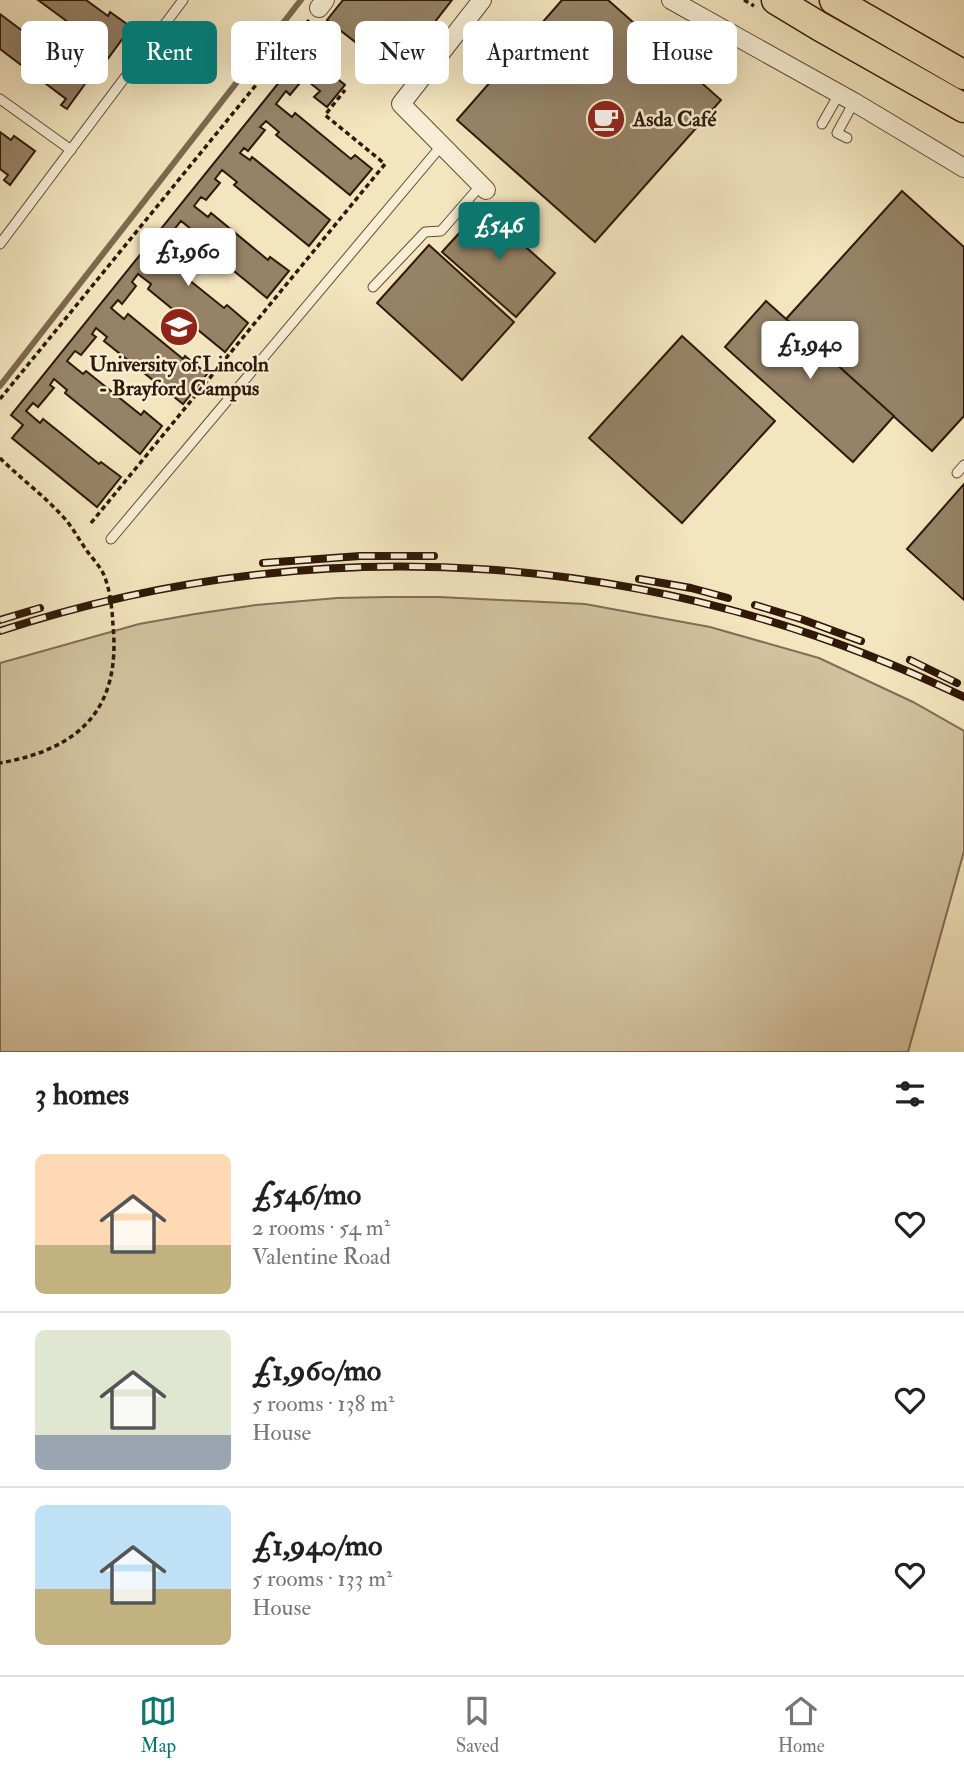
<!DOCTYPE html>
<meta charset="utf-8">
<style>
body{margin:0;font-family:"IM FELL Double Pica",serif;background:#f2f2f2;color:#222;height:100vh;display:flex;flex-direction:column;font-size:26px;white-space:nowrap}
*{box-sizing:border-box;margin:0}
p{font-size:23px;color:#767676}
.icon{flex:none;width:38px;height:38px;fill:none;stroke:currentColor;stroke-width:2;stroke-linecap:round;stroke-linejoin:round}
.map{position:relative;height:1052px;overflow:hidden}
.side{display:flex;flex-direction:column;background:#fff;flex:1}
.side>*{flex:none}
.top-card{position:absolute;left:21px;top:21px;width:922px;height:63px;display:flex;gap:14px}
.price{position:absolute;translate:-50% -60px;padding:0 16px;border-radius:7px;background:#fff;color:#222;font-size:23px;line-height:46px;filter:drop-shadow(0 2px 4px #0008)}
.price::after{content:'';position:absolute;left:50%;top:42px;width:21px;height:16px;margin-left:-10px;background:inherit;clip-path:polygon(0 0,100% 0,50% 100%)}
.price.on{background:#0f766e;color:#fff}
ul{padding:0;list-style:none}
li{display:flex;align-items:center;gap:21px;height:175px;padding:0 35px}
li+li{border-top:2px solid #e0e0e0}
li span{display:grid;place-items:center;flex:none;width:196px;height:140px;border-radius:10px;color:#555}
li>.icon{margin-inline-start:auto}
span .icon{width:84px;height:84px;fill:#fffc;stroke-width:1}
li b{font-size:30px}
h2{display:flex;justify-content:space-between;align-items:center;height:84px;padding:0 35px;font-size:30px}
.tag{padding:0 24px;border-radius:10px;background:#fff;box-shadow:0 7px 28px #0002;font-size:24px;line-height:63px}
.tag.on{background:#0f766e;color:#fff}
.tabs{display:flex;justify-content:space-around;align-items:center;height:98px;border-top:2px solid #e0e0e0;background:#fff;font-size:19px;color:#767676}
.tabs a{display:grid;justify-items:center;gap:4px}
.tabs .on{color:#0f766e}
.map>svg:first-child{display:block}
</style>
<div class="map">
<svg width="964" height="1052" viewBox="0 0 964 1052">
<rect width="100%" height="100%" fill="#f3e5be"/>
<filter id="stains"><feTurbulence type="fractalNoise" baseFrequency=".00286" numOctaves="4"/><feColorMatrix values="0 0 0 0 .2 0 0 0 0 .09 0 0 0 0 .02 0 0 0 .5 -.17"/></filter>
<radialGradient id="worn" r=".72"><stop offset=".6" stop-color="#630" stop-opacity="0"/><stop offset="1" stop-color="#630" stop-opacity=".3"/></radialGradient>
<path fill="#d2c29f" stroke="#826d54" stroke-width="2" d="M388 597H439L585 604 710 627 819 658 913 702 964 731V851L908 1052H0V663L139 624 195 614 256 605 337 598Z"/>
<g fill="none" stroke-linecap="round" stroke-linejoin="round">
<path stroke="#7e6950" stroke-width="6" d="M0 386 301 0"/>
</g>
<g fill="#968367" stroke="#311808" stroke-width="2">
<path d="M38 0H86L108 16 110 12 131 27 107 60 101 57 106 50Z"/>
<path d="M343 0H452L395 73 327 20Z"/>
<path d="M562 0H608L721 100 595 242 457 120Z"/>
<path d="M0 14 69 66 71 62 90 77 67 109 61 105 66 99 0 49Z"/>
<path d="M297 60 308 69 315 61 345 85 327 107 314 97 320 91 304 78 290 95 286 91 276 104 292 117 295 113 351 159 355 155 372 169 350 195 276 135 279 132 266 121 260 127 265 130 248 151 244 148 240 153 250 160 252 157 330 220 309 246 234 185 237 182 222 170 215 179 220 183 206 200 201 197 194 206 208 217 211 213 268 260 270 257 289 271 267 298 192 237 196 233 181 221 173 231 177 235 164 251 160 248 153 256 165 266 168 263 224 308 227 305 248 323 225 352 148 289 151 284 138 274 132 282 136 286 122 304 118 300 111 308 124 319 128 314 183 359 185 356 207 374 183 404 104 341 107 337 96 328 92 334 96 337 81 355 75 351 67 361 83 374 86 371 141 415 144 411 162 426 140 454 65 393 67 390 54 379 50 385 54 388 38 407 33 403 26 411 40 423 43 419 99 464 101 462 121 477 97 507 12 438 23 425 11 415Z"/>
<path d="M0 132 11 140 14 136 35 151 10 185 4 180 8 175 0 169Z"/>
<path d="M902 191 964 247V416L932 451 786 319Z"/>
<path d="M482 208 555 273 516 317 442 252Z"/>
<path d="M429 245 514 322 462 380 377 303Z"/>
<path d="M766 301 894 416 853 462 725 347Z"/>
<path d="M682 336 775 421 682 523 589 438Z"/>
<path d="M964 484V600L907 549Z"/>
</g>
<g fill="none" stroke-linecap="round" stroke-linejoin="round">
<g stroke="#624b36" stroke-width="11">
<g id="lane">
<path d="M0 99 71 150"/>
<path d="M822 124 839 94"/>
<path d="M847 138 837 133 854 102"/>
<path d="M0 244 183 0"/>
<path d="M373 287 425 232 441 231 481 185"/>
<path d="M957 473 964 465"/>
<path d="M111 539 442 145"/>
</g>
</g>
<g stroke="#624b36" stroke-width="20">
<g id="street">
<path d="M482 0 401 104 486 190"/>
<path d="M671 0 854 102 964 168"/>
<path d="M319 8 325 0"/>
</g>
</g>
<g stroke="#311808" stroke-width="31">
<g id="primary">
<path d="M776 0 819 26 964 108"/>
<path d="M834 0 964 75"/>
</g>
</g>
<g stroke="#311808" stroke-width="3.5" stroke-dasharray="5 3.5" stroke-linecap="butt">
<path d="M744 0 754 6"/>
<path d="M0 399 309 20"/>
<path d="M0 458C21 479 46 497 66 520 74 530 80 541 87 551 92 558 99 565 103 573 110 588 112 608 113 625 121 709 80 749 0 763"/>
<path d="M91 523 385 164 325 115 345 90"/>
</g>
<use href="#lane" stroke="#f7eed5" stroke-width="9"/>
<use href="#street" stroke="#f7eed5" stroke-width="18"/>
<use href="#primary" stroke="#f3e5be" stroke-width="28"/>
<g stroke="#311808" stroke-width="8">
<g id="rail">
<path d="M263 563 360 556H434"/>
<path d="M639 579 691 588 728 598"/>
<path d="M755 605 801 619 861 641"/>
<path d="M0 620 40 608"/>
<path d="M0 631C322 526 659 550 964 697"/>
<path d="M910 660 957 683"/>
</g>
</g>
<use href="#rail" stroke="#f7eed5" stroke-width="5" stroke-dasharray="16" stroke-linecap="butt"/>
</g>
<defs>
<g id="cafe-disc" transform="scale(2.0125)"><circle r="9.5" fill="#8f2418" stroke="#f7eed5"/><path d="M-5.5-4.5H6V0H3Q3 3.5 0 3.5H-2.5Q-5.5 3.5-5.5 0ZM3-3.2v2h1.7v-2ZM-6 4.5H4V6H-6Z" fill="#fff"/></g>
<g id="university-disc" transform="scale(2.0125)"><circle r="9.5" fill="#8f2418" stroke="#f7eed5"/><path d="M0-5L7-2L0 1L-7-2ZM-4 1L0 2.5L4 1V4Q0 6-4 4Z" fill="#fff"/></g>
</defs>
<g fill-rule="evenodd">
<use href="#cafe-disc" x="606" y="119"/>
<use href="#university-disc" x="179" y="327"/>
</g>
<g text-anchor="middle" stroke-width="5" stroke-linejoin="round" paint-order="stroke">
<g font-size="21" font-weight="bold" fill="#311808" stroke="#f7eed5" text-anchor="start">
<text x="633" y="126">Asda Café</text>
<text x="179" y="371" text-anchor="middle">University of Lincoln<tspan x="179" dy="24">- Brayford Campus</tspan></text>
</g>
</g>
<rect width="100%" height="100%" filter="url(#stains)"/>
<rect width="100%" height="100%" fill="url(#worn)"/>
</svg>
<b class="price on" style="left:499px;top:262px">£546</b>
<b class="price" style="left:188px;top:288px">£1,960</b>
<b class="price" style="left:810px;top:381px">£1,940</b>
<div class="top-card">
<a class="tag">Buy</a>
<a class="tag on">Rent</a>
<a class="tag">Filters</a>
<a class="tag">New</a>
<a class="tag">Apartment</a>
<a class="tag">House</a>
</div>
</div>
<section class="side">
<h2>3 homes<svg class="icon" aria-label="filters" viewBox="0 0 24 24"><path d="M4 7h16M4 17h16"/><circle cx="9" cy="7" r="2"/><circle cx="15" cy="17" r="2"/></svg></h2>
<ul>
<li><span style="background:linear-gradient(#ffd9b3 65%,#c2b280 0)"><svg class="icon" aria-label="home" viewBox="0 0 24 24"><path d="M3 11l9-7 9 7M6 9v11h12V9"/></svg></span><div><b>£546/mo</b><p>2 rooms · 54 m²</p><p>Valentine Road</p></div><svg class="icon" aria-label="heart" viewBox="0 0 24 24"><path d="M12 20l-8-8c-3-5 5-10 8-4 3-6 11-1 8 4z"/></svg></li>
<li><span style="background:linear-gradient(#dfe7d0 75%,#9aa5b1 0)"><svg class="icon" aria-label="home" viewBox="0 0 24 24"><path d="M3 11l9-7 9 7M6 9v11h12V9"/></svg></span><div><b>£1,960/mo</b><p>5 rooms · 138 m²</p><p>House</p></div><svg class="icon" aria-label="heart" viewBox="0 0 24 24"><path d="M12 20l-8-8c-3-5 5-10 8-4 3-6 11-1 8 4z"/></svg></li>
<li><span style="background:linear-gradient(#bfe0f5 60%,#c2b280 0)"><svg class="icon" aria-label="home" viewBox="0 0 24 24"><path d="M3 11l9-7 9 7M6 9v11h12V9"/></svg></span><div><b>£1,940/mo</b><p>5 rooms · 133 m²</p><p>House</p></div><svg class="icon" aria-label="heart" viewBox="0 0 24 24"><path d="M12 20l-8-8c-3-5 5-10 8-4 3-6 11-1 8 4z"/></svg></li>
</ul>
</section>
<nav class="tabs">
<a class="on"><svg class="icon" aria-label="map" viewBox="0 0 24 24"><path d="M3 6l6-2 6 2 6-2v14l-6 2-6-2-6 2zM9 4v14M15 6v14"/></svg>Map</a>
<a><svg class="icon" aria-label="saved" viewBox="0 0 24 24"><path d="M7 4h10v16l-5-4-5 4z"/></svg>Saved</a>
<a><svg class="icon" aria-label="home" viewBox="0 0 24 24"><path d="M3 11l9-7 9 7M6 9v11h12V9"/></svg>Home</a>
</nav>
